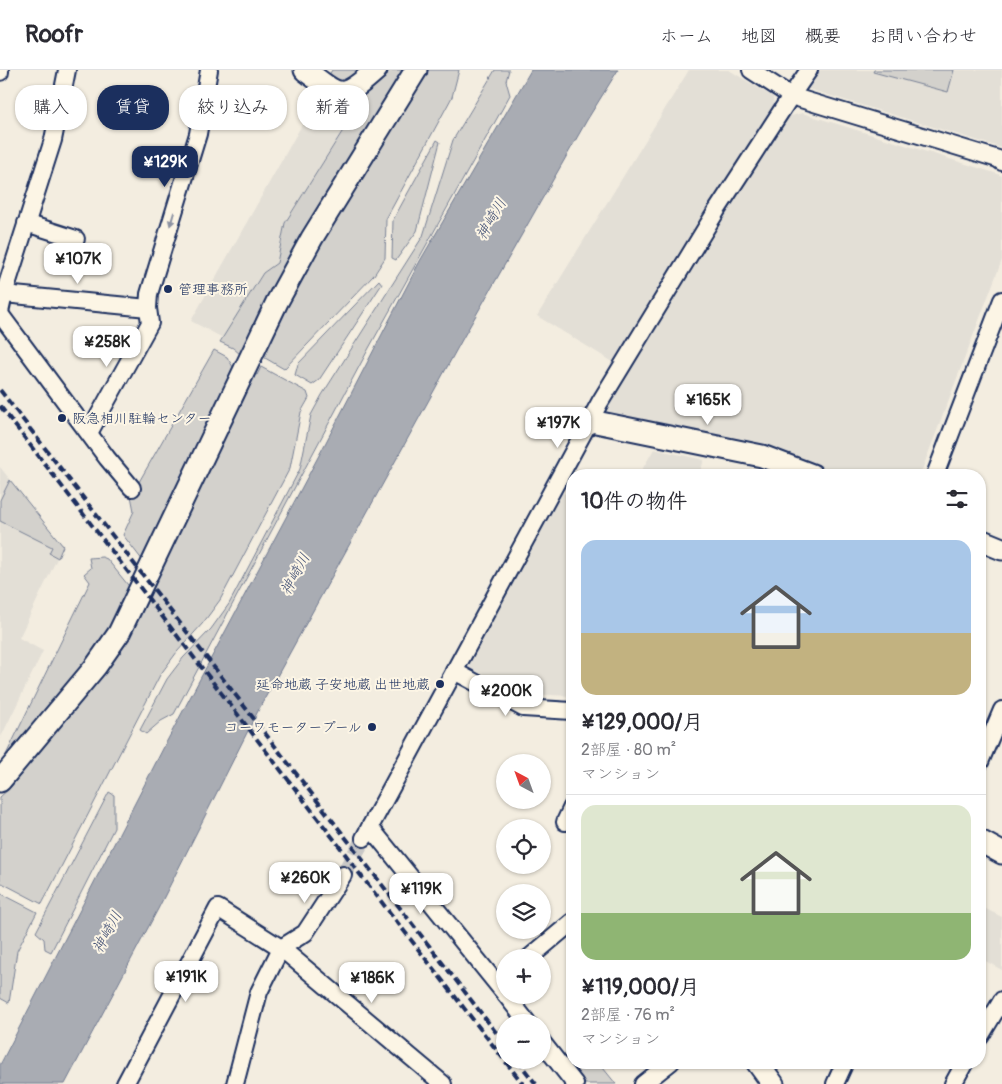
<!DOCTYPE html>
<html lang="ja">
<meta charset="utf-8">
<style>
body{margin:0;font-family:Pangolin,"Klee One",sans-serif;background:#f2f2f3;color:#2b2b33;height:100vh;display:flex;flex-direction:column;font-size:19px;white-space:nowrap}
*{box-sizing:border-box;margin:0}
p{font-size:16px;color:#7c7c81}
.icon{flex:none;width:28px;height:28px;fill:none;stroke:currentColor;stroke-width:2;stroke-linecap:round;stroke-linejoin:round}
.map{position:relative;flex:1;overflow:hidden}
.drawer{position:absolute;left:566px;top:399px;width:420px;height:600px;display:flex;flex-direction:column;background:#fff;border-radius:20px;box-shadow:0 1px 4px #0004}
.drawer>*{flex:none}
.banner{position:absolute;left:15px;top:15px;width:475px;height:45px;display:flex;gap:10px}
.needle{width:32px;rotate:319deg}
.tools{position:absolute;left:496px;top:684px;display:grid;gap:10px}
.tools a{display:grid;place-items:center;width:55px;height:55px;border-radius:50%;background:#fff;box-shadow:0 1px 4px #0004;font-size:25px}
.price{position:absolute;translate:-50% -42px;padding:0 11px;border-radius:10px;background:#fff;color:#222;font-size:16px;line-height:32px;filter:drop-shadow(0 1px 2px #0008)}
.price::after{content:'';position:absolute;left:50%;top:30px;width:15px;height:11px;margin-left:-8px;background:inherit;clip-path:polygon(0 0,100% 0,50% 100%)}
.price.on{background:#1b2f5e;color:#fff}
ul{padding:0;list-style:none}
li{display:grid;align-content:center;gap:10px;height:265px;padding:0 15px}
li+li{border-top:1px solid #e1e1e2}
li span{display:grid;place-items:center;height:155px;border-radius:15px;color:#555}
li>.icon{margin-inline-start:auto}
span .icon{width:90px;height:90px;fill:#fffc;stroke-width:1}
li b{font-size:21px}
h2{display:flex;justify-content:space-between;align-items:center;height:60px;padding:0 15px;font-size:21px}
.chip{padding:0 18px;border-radius:20px;background:#fff;box-shadow:0 1px 4px #0004;font-size:18px;line-height:45px}
.chip.on{background:#1b2f5e;color:#fff}
header{display:flex;align-items:center;gap:30px;box-sizing:border-box;height:70px;padding:0 25px;background:#fff;border-bottom:1px solid #e1e1e2}
header strong{font-size:24px}
nav{display:flex;gap:28px;margin-inline-start:auto;font-size:18px}
.map>svg:first-child{display:block}
</style>
<header>
<strong>Roofr</strong>
<nav><a>ホーム</a><a>地図</a><a>概要</a><a>お問い合わせ</a></nav>
</header>
<div class="map">
<svg width="1002" height="1014" viewBox="0 0 1002 1014">
<rect width="100%" height="100%" fill="#f3ede0"/>
<filter id="ink" filterUnits="userSpaceOnUse"><feTurbulence type="fractalNoise" baseFrequency=".02" numOctaves="2"/><feDisplacementMap in="SourceGraphic" scale="10" xChannelSelector="R" yChannelSelector="G"/><feConvolveMatrix kernelMatrix="1 2 1 2 8 2 1 2 1" color-interpolation-filters="sRGB"/></filter>
<g filter="url(#ink)">
<g fill="#e3dfd6">
<path d="M689 0H729L773 27 774 37 613 292 537 246Z"/>
<path d="M818 0H1002V78L805 18Z"/>
<path d="M321 21 343 38H348L352 45 285 153 277 193 263 203 223 268 191 251Z"/>
<path d="M802 43 998 104 1002 106V190L920 405H836L760 378 608 346 604 336 784 48Z"/>
<path d="M654 379 704 390 699 405H639Z"/>
<path d="M0 397 63 476 19 568 43 581 0 669Z"/>
<path d="M561 422 572 428V626L527 624 469 598 467 587Z"/>
<path d="M986 839 1002 847V900L980 888V850Z"/>
</g>
<g fill="#d3d1cc" stroke="#778095">
<path d="M332 0H364L353 10 336 14 327 8Z"/>
<path d="M389 0H405L304 164 240 284 233 278 220 272 263 203 277 193 285 153 352 46 348 38Z"/>
<path d="M428 0H459L452 27 386 149 385 188 374 205 284 299 260 285 320 173Z"/>
<path d="M495 0H509L506 11 510 25 369 278 174 644 161 651 146 664 140 660 167 609 183 588 211 559 229 534 300 399 311 345 322 325 423 166 453 70Z"/>
<path d="M874 0H954L948 22 873 2Z"/>
<path d="M437 70 440 72 417 161 396 190 392 188 393 150Z"/>
<path d="M379 210 382 214 319 310 312 315 295 305 298 294Z"/>
<path d="M214 280 227 287 233 297 143 491 123 465 134 441 131 426Z"/>
<path d="M261 297 307 322 309 328 301 342 290 398 220 530 203 553 177 582 160 605 42 834 0 812V727L11 717 133 560 251 302 257 305Z"/>
<path d="M10 410 63 476 58 488 49 483 52 477 0 451V430Z"/>
<path d="M102 487 107 489 132 520 98 578 3 691 90 512 84 504 91 498 89 488Z"/>
<path d="M109 722 114 725V758L51 882 45 879 44 869 36 862Z"/>
<path d="M0 823 37 842 17 881 9 933 0 928Z"/>
<path d="M572 992 599 993 616 1014H585L570 994Z"/>
</g>
<path fill="#a9acb3" stroke="#707a91" d="M531 0H618L587 50 463 268 259 639 158 839 65 1014H0V995L167 671 325 374 420 191Z"/>
<g fill="none" stroke-linecap="round" stroke-linejoin="round">
<path stroke="#c8c7c6" stroke-width="16" stroke-dasharray="16 8" stroke-linecap="butt" d="M343 805 364 768"/>
<g stroke="#1b2f5e" stroke-width="20">
<g id="minor">
<path d="M751 0 791 26 998 89 1002 92"/>
<path d="M0 2V0"/>
<path d="M26 153 76 169"/>
<path d="M4 224 148 238"/>
<path d="M0 242 4 224 53 70 67 0"/>
<path d="M0 244 107 388 132 418"/>
<path d="M89 363 150 253 148 238 149 224 198 64 209 0"/>
<path d="M935 405 1002 230"/>
<path d="M454 601 523 638 572 641"/>
<path d="M980 692 1002 640"/>
<path d="M565 752 572 737"/>
<path d="M370 757 505 924"/>
<path d="M364 768 600 332 717 140 791 26 809 0"/>
<path d="M529 888 572 852"/>
<path d="M506 925 527 952"/>
<path d="M980 967 1002 930"/>
<path d="M542 972 575 1014"/>
<path d="M125 1014 218 838 281 878 443 1014"/>
<path d="M235 1014 259 922 281 878 305 863 343 805"/>
<path d="M643 1014 671 992"/>
<path d="M835 1014 845 992"/>
<path d="M953 1014 965 992"/>
</g>
</g>
<g stroke="#1b2f5e" stroke-width="25">
<g id="tertiary">
<path d="M305 0C341 27 340 32 376 0"/>
<path d="M591 351 762 386 812 405"/>
<path d="M980 470 1002 479"/>
<path d="M0 711 96 596 119 563 277 232 312 168 416 0"/>
<path d="M980 771 1002 783"/>
<path d="M757 992 773 1014"/>
</g>
</g>
<use href="#minor" stroke="#fcf5e5" stroke-width="16"/>
<use href="#tertiary" stroke="#fcf5e5" stroke-width="21"/>
<g stroke="#1b2f5e" stroke-width="4" stroke-dasharray="8 4" stroke-linecap="butt">
<path d="M0 320 505 974"/>
<path d="M0 336 340 777 359 803 523 1014"/>
<path d="M517 990 536 1014"/>
</g>
</g>
<defs><path id="oneway-solid" d="M-6-.8H1V-3.2L6.5 0L1 3.2V.8H-6Z" transform="scale(1.25)"/></defs>
<use fill="#8c92a2" href="#oneway-solid" transform="translate(172 149) rotate(107)"/>
</g>
<g fill="#1b2f5e" stroke="#fcf5e5" stroke-width="2">
<circle cx="168" cy="219" r="5"/>
<circle cx="62" cy="348" r="5"/>
<circle cx="440" cy="614" r="5"/>
<circle cx="372" cy="657" r="5"/>
</g>
<g text-anchor="middle" stroke-width="4" stroke-linejoin="round" paint-order="stroke">
<g font-size="14" fill="#1b2f5e" stroke="#fcf5e5" text-anchor="start">
<text x="178" y="224">管理事務所</text>
<text x="72" y="353">阪急相川駐輪センター</text>
<text x="430" y="619" text-anchor="end">延命地蔵 子安地蔵 出世地蔵</text>
<text x="362" y="662" text-anchor="end">コーワモータープール</text>
</g>
<g font-size="15" font-style="italic" fill="#465478" stroke="#fcf5e5">
<text transform="translate(491 149) rotate(-60)" y="5">神崎川</text>
<text transform="translate(295 504) rotate(-62)" y="5">神崎川</text>
<text transform="translate(107 862) rotate(-62)" y="5">神崎川</text>
</g>
</g>
</svg>
<div class="tools">
<a><svg class="needle" viewBox="-14 -14 28 28"><path d="M0-13l5 13h-10z" fill="#e53935"/><path d="M0 13l5-13h-10z" fill="#7c7c81"/></svg></a>
<a><svg class="icon" aria-label="locate" viewBox="0 0 24 24"><circle cx="12" cy="12" r="6"/><path d="M12 2v4M12 18v4M2 12h4M18 12h4"/></svg></a>
<a><svg class="icon" aria-label="layers" viewBox="0 0 24 24"><path d="M12 4l9 5-9 5-9-5zM3 14l9 5 9-5"/></svg></a>
<a>+</a>
<a>−</a>
</div>
<b class="price on" style="left:165px;top:118px">¥129K</b>
<b class="price" style="left:78px;top:215px">¥107K</b>
<b class="price" style="left:107px;top:298px">¥258K</b>
<b class="price" style="left:708px;top:356px">¥165K</b>
<b class="price" style="left:558px;top:379px">¥197K</b>
<b class="price" style="left:506px;top:647px">¥200K</b>
<b class="price" style="left:305px;top:834px">¥260K</b>
<b class="price" style="left:421px;top:845px">¥119K</b>
<b class="price" style="left:186px;top:933px">¥191K</b>
<b class="price" style="left:372px;top:934px">¥186K</b>
<div class="banner">
<a class="chip">購入</a>
<a class="chip on">賃貸</a>
<a class="chip">絞り込み</a>
<a class="chip">新着</a>
</div>
<section class="drawer">
<h2>10件の物件<svg class="icon" aria-label="filters" viewBox="0 0 24 24"><path d="M4 7h16M4 17h16"/><circle cx="9" cy="7" r="2"/><circle cx="15" cy="17" r="2"/></svg></h2>
<ul>
<li><span style="background:linear-gradient(#a9c7e8 60%,#c2b280 0)"><svg class="icon" aria-label="home" viewBox="0 0 24 24"><path d="M3 11l9-7 9 7M6 9v11h12V9"/></svg></span><div><b>¥129,000/月</b><p>2部屋 · 80 m²</p><p>マンション</p></div></li>
<li><span style="background:linear-gradient(#dfe7d0 70%,#8fb573 0)"><svg class="icon" aria-label="home" viewBox="0 0 24 24"><path d="M3 11l9-7 9 7M6 9v11h12V9"/></svg></span><div><b>¥119,000/月</b><p>2部屋 · 76 m²</p><p>マンション</p></div></li>
</ul>
</section>
</div>
